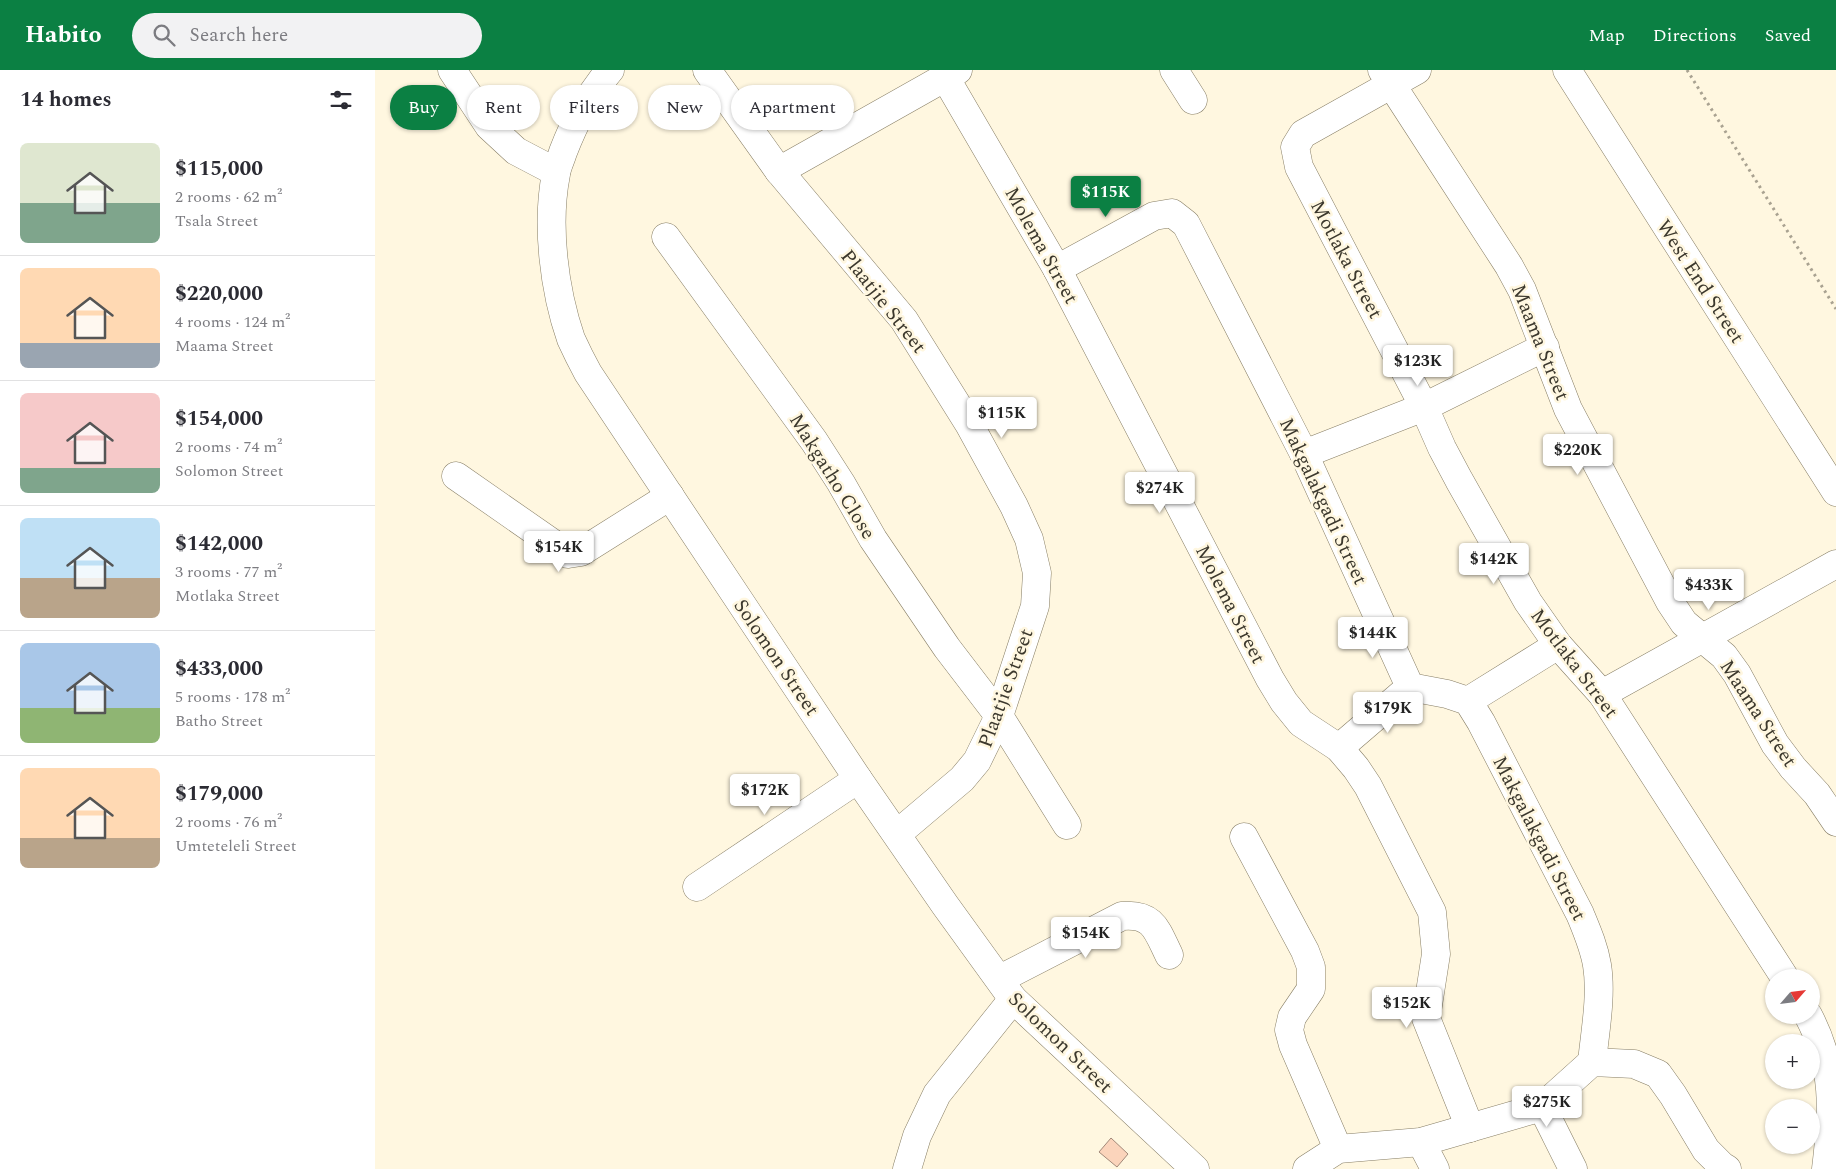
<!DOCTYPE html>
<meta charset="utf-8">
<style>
body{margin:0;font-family:Spectral,serif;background:#f2f2f3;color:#2b2b33;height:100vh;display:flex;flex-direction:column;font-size:19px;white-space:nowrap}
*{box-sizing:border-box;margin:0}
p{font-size:16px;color:#7c7c81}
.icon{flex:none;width:28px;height:28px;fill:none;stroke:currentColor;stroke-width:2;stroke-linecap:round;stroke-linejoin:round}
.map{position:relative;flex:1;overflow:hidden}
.sheet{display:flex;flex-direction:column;background:#fff;width:375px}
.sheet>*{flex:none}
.banner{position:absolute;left:15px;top:15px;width:475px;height:45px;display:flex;gap:10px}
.needle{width:32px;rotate:62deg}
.controls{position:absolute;left:1390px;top:899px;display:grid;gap:10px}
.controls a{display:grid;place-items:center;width:55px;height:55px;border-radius:50%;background:#fff;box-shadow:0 1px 4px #0004;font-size:25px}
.price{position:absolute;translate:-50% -42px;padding:0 11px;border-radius:5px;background:#fff;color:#222;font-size:16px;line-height:32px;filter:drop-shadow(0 1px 2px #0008)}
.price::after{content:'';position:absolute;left:50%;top:30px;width:15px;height:11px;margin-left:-8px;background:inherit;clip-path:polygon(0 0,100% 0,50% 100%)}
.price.selected{background:#0b8043;color:#fff}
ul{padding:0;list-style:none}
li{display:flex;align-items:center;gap:15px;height:125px;padding:0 20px}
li+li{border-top:1px solid #e1e1e2}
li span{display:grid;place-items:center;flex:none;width:140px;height:100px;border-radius:8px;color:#555}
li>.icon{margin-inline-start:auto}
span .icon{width:60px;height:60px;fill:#fffc;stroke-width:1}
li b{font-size:21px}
h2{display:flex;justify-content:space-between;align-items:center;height:60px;padding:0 20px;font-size:21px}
.chip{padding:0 18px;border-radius:22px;background:#fff;box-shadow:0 1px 4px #0004;font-size:18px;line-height:45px}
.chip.selected{background:#0b8043;color:#fff}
header{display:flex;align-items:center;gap:30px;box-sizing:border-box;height:70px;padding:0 25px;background:#0b8043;color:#fff}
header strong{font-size:24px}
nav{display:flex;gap:28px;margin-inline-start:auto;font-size:18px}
.search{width:350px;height:45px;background:#f2f2f3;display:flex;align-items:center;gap:12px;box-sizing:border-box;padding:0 18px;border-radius:28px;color:#7c7c81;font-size:19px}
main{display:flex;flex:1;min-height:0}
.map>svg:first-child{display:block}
</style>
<header>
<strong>Habito</strong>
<div class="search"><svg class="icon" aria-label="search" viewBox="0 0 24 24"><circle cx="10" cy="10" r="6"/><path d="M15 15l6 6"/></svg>Search here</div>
<nav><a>Map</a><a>Directions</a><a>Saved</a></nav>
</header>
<main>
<section class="sheet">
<h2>14 homes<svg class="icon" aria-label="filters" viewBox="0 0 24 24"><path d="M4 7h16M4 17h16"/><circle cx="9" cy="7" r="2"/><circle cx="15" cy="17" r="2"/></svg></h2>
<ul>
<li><span style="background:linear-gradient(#dfe7d0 60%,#7fa58c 0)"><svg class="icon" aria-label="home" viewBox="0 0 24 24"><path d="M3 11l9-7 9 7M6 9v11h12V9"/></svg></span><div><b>$115,000</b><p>2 rooms · 62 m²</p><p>Tsala Street</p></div></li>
<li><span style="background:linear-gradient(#ffd9b3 75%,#9aa5b1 0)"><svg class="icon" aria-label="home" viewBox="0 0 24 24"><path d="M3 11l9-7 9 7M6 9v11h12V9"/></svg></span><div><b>$220,000</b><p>4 rooms · 124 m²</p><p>Maama Street</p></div></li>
<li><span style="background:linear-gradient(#f6c9c9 75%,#7fa58c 0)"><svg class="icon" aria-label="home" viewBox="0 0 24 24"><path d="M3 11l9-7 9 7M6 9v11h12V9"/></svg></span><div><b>$154,000</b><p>2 rooms · 74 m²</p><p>Solomon Street</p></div></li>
<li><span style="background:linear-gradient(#bfe0f5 60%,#b9a48a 0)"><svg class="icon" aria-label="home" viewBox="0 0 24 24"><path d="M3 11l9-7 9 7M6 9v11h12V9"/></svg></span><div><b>$142,000</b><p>3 rooms · 77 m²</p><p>Motlaka Street</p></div></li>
<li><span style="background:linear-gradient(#a9c7e8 65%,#8fb573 0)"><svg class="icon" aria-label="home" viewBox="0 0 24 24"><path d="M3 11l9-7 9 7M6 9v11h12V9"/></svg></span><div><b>$433,000</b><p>5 rooms · 178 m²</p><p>Batho Street</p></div></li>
<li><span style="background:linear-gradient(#ffd9b3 70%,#b9a48a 0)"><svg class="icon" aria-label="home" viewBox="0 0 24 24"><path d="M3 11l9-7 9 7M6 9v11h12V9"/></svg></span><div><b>$179,000</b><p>2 rooms · 76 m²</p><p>Umteteleli Street</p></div></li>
</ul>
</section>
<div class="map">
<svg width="1461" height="1099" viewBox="0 0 1461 1099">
<rect width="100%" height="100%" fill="#fff7e0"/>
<path fill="#fbd4bb" stroke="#a28979" d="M736 1068 753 1084 742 1097 724 1082Z"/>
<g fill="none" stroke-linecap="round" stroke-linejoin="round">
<g stroke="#877e65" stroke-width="29">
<g id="street">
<path d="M77 0 114 56 141 81 181 102"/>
<path d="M235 0C213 26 200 51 188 82 186 89 182 96 181 104 171 155 179 220 196 269 201 280 207 292 213 303L483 709 570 835 638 929 820 1099"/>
<path d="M332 0 404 101 529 250 594 354 639 436 654 469 662 503 660 536 624 646 602 691 587 709 522 764"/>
<path d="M799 0 818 30"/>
<path d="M1007 0 1134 196 1147 220 1193 339 1295 532 1309 553 1349 586 1362 604 1400 674 1418 698 1442 724 1461 752"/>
<path d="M1042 0 928 64 920 77 924 97 1049 337 1067 378 1084 410 1153 532 1183 575 1227 624 1410 908"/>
<path d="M570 7 682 199 895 609 909 632 926 653 964 678 981 698 993 716 1057 842 1061 884 1051 948 1095 1058"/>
<path d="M404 101 583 0"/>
<path d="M291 167 439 371 466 413 498 469 572 578 624 646 692 755"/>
<path d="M682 199 779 146 797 143 811 154 929 384 1035 617 1072 624 1093 631 1106 652 1205 844C1212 861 1219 877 1222 895 1227 925 1220 962 1217 992"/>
<path d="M929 384 1049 337 1170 277"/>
<path d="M81 406 193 484 206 482 295 426"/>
<path d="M1227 624 1461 494"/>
<path d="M1093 631 1183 575"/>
<path d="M964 678 1035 617"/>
<path d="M869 767 930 881 936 897V919L917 947 914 960 918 975 963 1079"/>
<path d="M322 817 483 709"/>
<path d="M625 909 747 846C779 843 782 861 794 885"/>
<path d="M1433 945C1461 998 1458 1041 1451 1099"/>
<path d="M1167 1037 1198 1099"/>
<path d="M1046 1072 1060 1099"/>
<path d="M532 1099 542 1066 562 1024 638 929"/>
<path d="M932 1099 963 1079 1046 1072 1167 1037 1217 992 1259 994 1283 1004 1298 1025 1331 1080 1347 1096 1352 1099"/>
</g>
</g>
<g stroke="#877e65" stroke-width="29">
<path id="secondary" d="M1192 0 1461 422"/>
</g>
<path stroke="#a9a291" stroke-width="3" stroke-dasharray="2.5 4" stroke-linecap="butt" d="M1312 0 1461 239"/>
<use href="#street" stroke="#fff" stroke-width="28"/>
<use href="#secondary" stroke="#fff" stroke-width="28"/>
</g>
<g text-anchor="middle" stroke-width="5" stroke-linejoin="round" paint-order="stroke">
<g font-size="20" fill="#3c382d" stroke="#fff7e0">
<text transform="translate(667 175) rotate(61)" y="7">Molema Street</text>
<text transform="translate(972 189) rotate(62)" y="7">Motlaka Street</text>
<text transform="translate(1326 211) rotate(57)" y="7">West End Street</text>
<text transform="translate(509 231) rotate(52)" y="7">Plaatjie Street</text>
<text transform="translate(1166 272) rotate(68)" y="7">Maama Street</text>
<text transform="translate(458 406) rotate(58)" y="7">Makgatho Close</text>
<text transform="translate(949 431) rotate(65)" y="7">Makgalakgadi Street</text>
<text transform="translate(856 534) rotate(63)" y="7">Molema Street</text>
<text transform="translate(402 587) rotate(56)" y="7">Solomon Street</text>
<text transform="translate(1200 593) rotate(53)" y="7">Motlaka Street</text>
<text transform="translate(630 618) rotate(-70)" y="7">Plaatjie Street</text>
<text transform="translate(1384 643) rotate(57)" y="7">Maama Street</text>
<text transform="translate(1165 768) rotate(63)" y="7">Makgalakgadi Street</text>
<text transform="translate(686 972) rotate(44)" y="7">Solomon Street</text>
</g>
</g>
</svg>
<div class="controls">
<a><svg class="needle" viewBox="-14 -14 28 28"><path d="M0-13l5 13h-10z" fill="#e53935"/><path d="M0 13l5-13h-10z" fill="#7c7c81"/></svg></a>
<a>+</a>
<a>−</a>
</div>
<b class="price selected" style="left:731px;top:148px">$115K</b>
<b class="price" style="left:1043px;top:317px">$123K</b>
<b class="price" style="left:627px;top:369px">$115K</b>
<b class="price" style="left:1203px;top:406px">$220K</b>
<b class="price" style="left:785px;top:444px">$274K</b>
<b class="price" style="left:184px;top:503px">$154K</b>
<b class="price" style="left:1119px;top:515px">$142K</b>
<b class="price" style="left:1334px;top:541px">$433K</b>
<b class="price" style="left:998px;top:589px">$144K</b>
<b class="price" style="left:1013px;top:664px">$179K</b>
<b class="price" style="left:390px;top:746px">$172K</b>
<b class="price" style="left:711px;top:889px">$154K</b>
<b class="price" style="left:1032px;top:959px">$152K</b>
<b class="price" style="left:1172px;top:1058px">$275K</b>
<div class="banner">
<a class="chip selected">Buy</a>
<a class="chip">Rent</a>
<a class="chip">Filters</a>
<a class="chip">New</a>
<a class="chip">Apartment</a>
</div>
</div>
</main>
